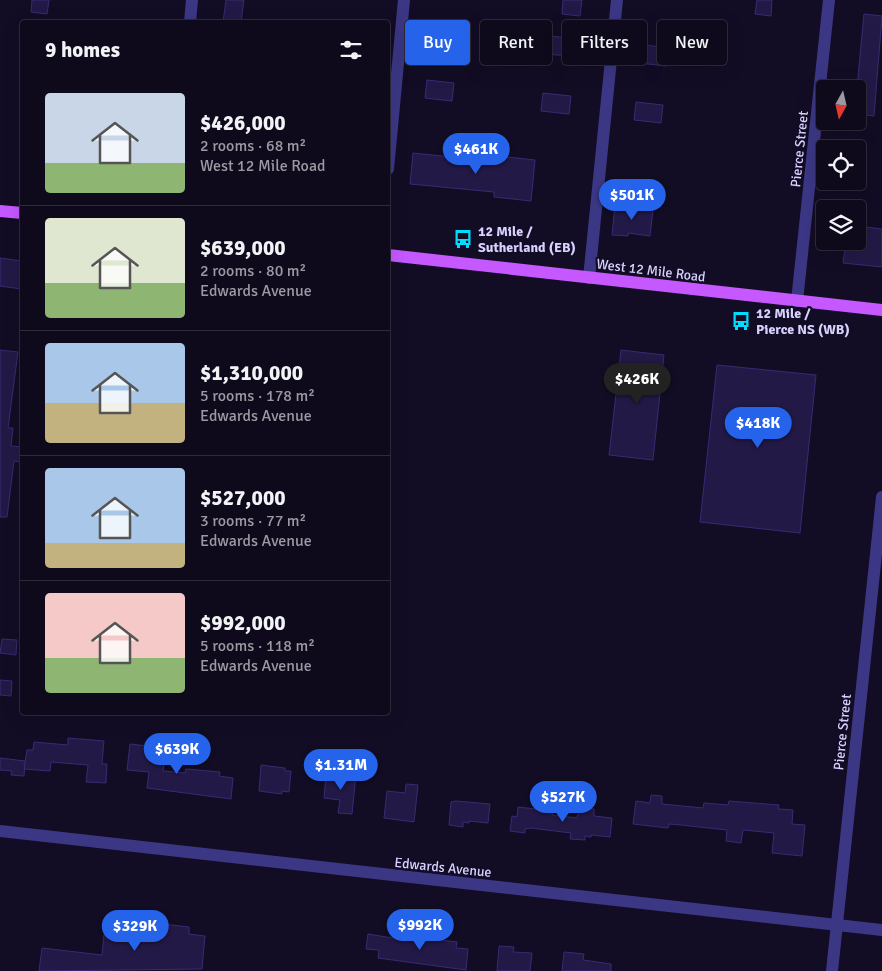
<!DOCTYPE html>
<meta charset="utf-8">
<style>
body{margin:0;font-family:Signika,sans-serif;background:#171324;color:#f1f3f6;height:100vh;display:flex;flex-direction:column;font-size:19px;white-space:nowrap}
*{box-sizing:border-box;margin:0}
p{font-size:16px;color:#9b9aa3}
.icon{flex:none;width:28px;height:28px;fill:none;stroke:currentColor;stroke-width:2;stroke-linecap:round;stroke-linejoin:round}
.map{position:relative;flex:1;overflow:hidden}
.drawer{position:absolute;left:20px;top:20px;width:370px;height:695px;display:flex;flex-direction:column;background:#0e0a1b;border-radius:5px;box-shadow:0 5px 20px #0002,0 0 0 1px #2e2b3a}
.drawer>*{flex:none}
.hud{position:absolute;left:405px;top:20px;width:401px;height:45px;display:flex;gap:10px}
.needle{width:32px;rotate:188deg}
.controls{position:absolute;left:816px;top:80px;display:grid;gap:10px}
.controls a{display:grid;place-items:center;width:50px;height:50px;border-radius:5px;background:#0e0a1b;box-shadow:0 5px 20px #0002,0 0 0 1px #2e2b3a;font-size:25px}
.price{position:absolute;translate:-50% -42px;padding:0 11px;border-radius:18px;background:#2563eb;color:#fff;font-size:16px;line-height:32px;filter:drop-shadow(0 1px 2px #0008)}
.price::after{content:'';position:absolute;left:50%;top:30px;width:15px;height:11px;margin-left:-8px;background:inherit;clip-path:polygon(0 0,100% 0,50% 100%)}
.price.current{background:#222;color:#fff}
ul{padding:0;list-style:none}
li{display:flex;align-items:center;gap:15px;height:125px;padding:0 25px}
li+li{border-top:1px solid #2e2b3a}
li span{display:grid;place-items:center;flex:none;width:140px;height:100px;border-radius:5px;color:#555}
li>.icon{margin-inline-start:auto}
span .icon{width:60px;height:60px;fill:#fffc;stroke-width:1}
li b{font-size:21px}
h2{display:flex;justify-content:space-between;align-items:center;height:60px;padding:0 25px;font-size:21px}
.tag{padding:0 18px;border-radius:5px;background:#0e0a1b;box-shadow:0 5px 20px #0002,0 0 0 1px #2e2b3a;font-size:18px;line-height:45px}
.tag.current{background:#2563eb;color:#fff}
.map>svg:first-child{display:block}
</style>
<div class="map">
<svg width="882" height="971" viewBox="0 0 882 971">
<rect width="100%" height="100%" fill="#120d24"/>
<g fill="#231946" stroke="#3a2a73">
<path d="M32 0H49L47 14 31 12Z"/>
<path d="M226 0H244L241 22H223Z"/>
<path d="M563 0H582L580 16 562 14Z"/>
<path d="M757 0H772L771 16 755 14Z"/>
<path d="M864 14 882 16 874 116 858 114V77Z"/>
<path d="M436 23 463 26 461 44 433 41Z"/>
<path d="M550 36 578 39 576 57 548 54Z"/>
<path d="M646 45 668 48 666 66 639 63 641 52H645Z"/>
<path d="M696 48 712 49 710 65 694 64Z"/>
<path d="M427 80 454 83 452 101 425 98Z"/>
<path d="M543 93 571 96 569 114 541 111Z"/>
<path d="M636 102 663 105 661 123 634 120Z"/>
<path d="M413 153 498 162V156L535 160 531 201 494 197V192L410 184Z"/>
<path d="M615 205 653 209 650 236 628 233V236L612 235Z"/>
<path d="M858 226 882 229V267L843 263 846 241H858Z"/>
<path d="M0 258 22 261 21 289 0 286Z"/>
<path d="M0 350 18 352 8 428H13L11 446 22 447V462L14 461 7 517H0Z"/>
<path d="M621 350 664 355 653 460 609 455Z"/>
<path d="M717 365 816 375 800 533 700 522Z"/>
<path d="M2 639 17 640 16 655 0 653Z"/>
<path d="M0 680 12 681 11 696 0 695Z"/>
<path d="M68 738 104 741 102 764H107L106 783 86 782 88 765 51 762 50 771 24 769 27 750H33L34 742 68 745Z"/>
<path d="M130 744 166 748 163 771 185 773 186 769 220 772 219 776 233 778 231 799 147 788 149 772 127 770Z"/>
<path d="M0 758 25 761 24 776 11 775 12 771 0 770Z"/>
<path d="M261 765 285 768V771H291L289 792 282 791V794L259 791Z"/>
<path d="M341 774 356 775 352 814 338 813 340 800 324 798 326 776 341 777Z"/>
<path d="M406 784 418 785 414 822 384 818 387 791 405 793Z"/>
<path d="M651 795 662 796V804L703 808 704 803 728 805 729 801 779 805 778 809 793 810 792 824 805 825 802 856 772 853 774 833 743 830 741 843 726 841 727 830 681 825 669 824 668 828 633 824 636 801 650 803Z"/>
<path d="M456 801 490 804 488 823 469 821V823L463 822V827L449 825 451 802Z"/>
<path d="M518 807 553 811 552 815 577 818 580 807 594 809V816L612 818 610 837 591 835V837L585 836V840L570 839 571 833 531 828 525 829V833L510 831 512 816 517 817Z"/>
<path d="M146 922 189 927V934L205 936 202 969 39 971 42 948 102 955 104 934 144 938Z"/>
<path d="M368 934 405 940 406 936 457 942 456 948 468 949 466 970 378 958 379 950 366 949Z"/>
<path d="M499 946 514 947 513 952 532 953 530 971H497Z"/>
<path d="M564 952 584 954 583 960 611 964V971H562Z"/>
</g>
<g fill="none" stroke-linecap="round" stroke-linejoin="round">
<g stroke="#3c3785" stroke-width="12">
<path d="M190 22 192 0"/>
<path d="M388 169 404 0"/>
<path d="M589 278 617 0"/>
<path d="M797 301 829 0"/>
<path d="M0 831 882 930"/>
<path d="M832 971 882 497"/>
</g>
<g stroke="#c558ff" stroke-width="12">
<path d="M0 211 22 213"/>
<path d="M388 255 882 310"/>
</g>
</g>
<defs>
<g id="bus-bare" transform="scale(1.5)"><path d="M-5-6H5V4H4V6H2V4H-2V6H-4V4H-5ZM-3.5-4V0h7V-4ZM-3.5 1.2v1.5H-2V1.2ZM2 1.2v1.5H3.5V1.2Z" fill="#00dcfc" stroke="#120d24" stroke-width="2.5" paint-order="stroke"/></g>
</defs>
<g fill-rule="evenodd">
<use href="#bus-bare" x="463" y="239"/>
<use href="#bus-bare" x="741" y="321"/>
</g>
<g text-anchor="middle" stroke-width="4.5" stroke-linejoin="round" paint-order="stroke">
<g font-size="14" fill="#d7d1ff" stroke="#120d24">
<text transform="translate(799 149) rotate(-84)" y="5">Pierce Street</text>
<text transform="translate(651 270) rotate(7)" y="5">West 12 Mile Road</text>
<text transform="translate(842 732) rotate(-84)" y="5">Pierce Street</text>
<text transform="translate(443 867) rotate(6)" y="5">Edwards Avenue</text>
</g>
<g font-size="14" font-weight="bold" fill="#d7d1ff" stroke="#120d24" text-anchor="start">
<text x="478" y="236">12 Mile /<tspan x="478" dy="16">Sutherland (EB)</tspan></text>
<text x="756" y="318">12 Mile /<tspan x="756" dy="16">Pierce NS (WB)</tspan></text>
</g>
</g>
</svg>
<div class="controls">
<a><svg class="needle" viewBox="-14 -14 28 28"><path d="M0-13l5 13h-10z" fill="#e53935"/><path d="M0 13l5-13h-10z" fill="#9b9aa3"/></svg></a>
<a><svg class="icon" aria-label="locate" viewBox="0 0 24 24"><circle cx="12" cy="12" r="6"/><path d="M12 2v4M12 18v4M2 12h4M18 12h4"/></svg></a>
<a><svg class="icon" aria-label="layers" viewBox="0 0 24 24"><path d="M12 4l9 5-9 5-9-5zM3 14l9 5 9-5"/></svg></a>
</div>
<b class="price" style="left:476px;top:175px">$461K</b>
<b class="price" style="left:632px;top:221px">$501K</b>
<b class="price current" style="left:637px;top:405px">$426K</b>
<b class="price" style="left:758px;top:449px">$418K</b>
<b class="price" style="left:177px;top:775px">$639K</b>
<b class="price" style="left:341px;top:791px">$1.31M</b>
<b class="price" style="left:563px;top:823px">$527K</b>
<b class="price" style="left:420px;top:951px">$992K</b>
<b class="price" style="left:135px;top:952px">$329K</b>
<div class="hud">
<a class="tag current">Buy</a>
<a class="tag">Rent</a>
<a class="tag">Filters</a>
<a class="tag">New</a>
</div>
<section class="drawer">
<h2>9 homes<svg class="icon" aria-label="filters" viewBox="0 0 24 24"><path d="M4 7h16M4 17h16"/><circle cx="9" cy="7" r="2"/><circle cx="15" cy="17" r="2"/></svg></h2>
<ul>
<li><span style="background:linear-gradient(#c9d6e8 70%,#8fb573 0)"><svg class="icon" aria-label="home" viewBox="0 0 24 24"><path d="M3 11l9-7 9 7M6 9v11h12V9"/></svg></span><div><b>$426,000</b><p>2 rooms · 68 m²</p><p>West 12 Mile Road</p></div></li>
<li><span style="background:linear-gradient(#dfe7d0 65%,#8fb573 0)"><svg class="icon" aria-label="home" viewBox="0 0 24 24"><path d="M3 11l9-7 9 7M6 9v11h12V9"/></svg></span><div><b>$639,000</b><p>2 rooms · 80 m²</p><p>Edwards Avenue</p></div></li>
<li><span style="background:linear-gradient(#a9c7e8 60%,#c2b280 0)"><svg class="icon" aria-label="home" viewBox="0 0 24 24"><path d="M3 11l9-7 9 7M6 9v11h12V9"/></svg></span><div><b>$1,310,000</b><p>5 rooms · 178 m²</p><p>Edwards Avenue</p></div></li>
<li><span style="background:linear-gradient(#a9c7e8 75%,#c2b280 0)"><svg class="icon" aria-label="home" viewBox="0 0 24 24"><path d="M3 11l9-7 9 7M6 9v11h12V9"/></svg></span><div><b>$527,000</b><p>3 rooms · 77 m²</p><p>Edwards Avenue</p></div></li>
<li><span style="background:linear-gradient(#f6c9c9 65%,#8fb573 0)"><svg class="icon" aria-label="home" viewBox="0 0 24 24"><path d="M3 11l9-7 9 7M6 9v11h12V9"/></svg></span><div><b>$992,000</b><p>5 rooms · 118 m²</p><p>Edwards Avenue</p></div></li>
</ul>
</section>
</div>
